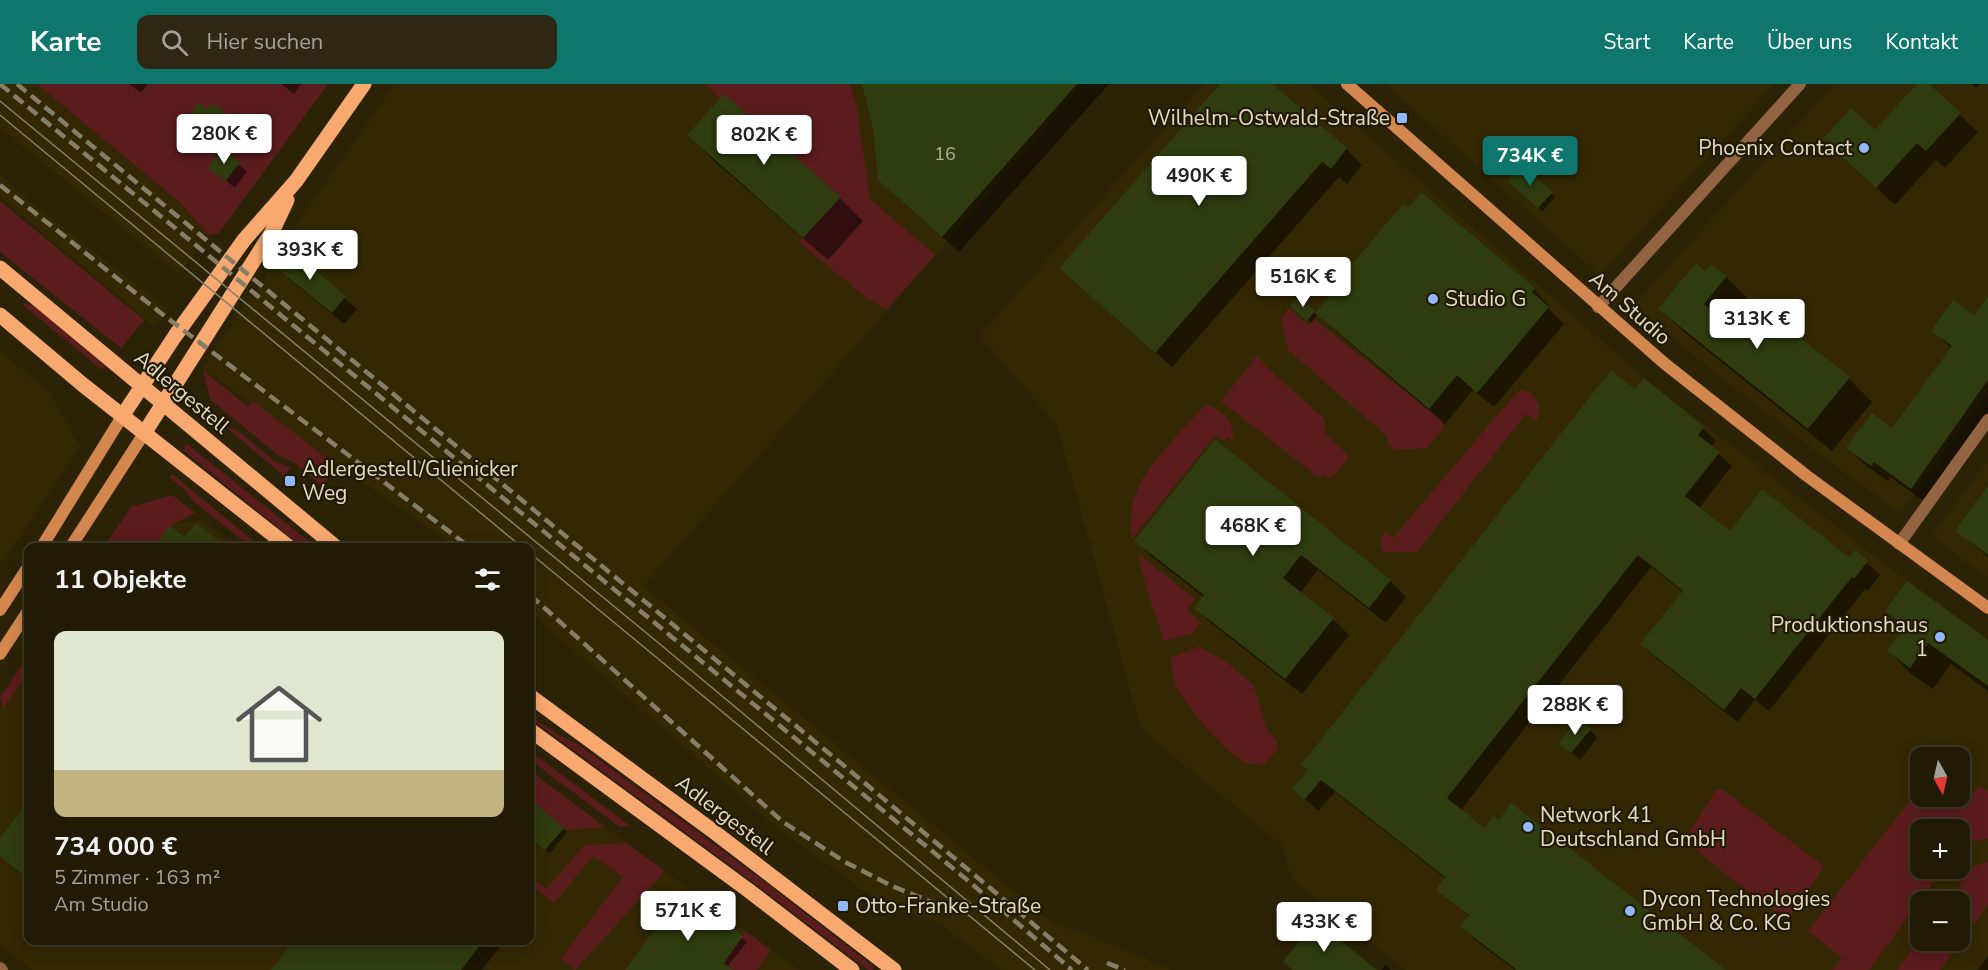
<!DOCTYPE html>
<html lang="de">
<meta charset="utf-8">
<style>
body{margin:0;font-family:"Nunito Sans",sans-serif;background:#2d2713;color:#f1f3f6;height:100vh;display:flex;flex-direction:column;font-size:22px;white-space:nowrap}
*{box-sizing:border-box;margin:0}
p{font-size:20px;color:#a2a19a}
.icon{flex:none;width:33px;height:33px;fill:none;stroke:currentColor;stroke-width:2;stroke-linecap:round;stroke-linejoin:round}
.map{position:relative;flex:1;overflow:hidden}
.panel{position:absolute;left:24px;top:459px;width:510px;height:402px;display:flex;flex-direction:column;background:#211a05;border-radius:12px;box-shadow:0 3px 15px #0003,0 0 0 2px #3e3827}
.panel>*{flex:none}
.needle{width:39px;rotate:172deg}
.tools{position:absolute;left:1910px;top:663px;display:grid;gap:12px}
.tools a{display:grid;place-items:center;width:60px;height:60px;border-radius:12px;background:#211a05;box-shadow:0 3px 15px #0003,0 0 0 2px #3e3827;font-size:30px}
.price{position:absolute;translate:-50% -51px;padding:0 14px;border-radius:6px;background:#fff;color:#222;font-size:20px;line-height:39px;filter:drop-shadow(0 2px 3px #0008)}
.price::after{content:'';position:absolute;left:50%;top:36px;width:18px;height:14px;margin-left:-9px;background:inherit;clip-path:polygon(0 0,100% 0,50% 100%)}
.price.current{background:#0f766e;color:#fff}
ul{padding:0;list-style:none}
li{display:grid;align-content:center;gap:12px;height:318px;padding:0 30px}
li span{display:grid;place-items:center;height:186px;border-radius:12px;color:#555}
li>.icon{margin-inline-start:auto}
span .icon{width:108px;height:108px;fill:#fffc;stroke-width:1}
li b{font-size:26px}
h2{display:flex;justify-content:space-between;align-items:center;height:72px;padding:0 30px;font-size:26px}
header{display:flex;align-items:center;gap:36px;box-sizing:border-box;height:84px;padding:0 30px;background:#0f766e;color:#fff}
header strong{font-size:28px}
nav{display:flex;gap:33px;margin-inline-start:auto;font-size:21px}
.search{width:420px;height:54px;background:#2d2713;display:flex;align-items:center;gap:15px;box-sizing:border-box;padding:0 21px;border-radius:12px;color:#a2a19a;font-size:22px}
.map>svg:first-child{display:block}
</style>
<header>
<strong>Karte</strong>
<div class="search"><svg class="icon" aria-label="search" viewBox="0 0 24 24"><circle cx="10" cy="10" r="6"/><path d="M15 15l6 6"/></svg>Hier suchen</div>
<nav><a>Start</a><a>Karte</a><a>Über uns</a><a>Kontakt</a></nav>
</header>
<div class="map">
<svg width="1988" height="886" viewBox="0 0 1988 886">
<rect width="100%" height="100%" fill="#2c2307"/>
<g fill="#342803" fill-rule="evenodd">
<path d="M0 0H37L179 119 209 151 179 190 0 43Z"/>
<path d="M395 0H1084L930 178 643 502 1052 839 1089 851 1172 886H1001L941 840 889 824 777 744 530 528V464L455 463 202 285 236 234 266 196 265 186Z"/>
<path d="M1204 0H1309L1644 294 1870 469 1988 555V886H1406L1292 795 1282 761 1141 645 1057 341 980 252ZM1920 674H1959V712H1920ZM1920 746H1959V784H1920ZM1920 818H1959V856H1920Z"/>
<path d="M1385 0H1774L1600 191Z"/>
<path d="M1835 0H1988V307L1900 429 1827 375 1713 287 1634 221Z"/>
<path d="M0 89 37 124 167 224 155 243 0 113Z"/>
<path d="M0 267 50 309 80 363 0 481Z"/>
<path d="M1988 376V493L1932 452Z"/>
<path d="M203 436 237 463 112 464 124 446Z"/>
<path d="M28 584V856H530V687L798 886H32L0 861V625Z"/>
</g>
<g fill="#5b1c1e">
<path d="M37 0H328L219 149 209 151 179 118Z"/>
<path d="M705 0H850L856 19 870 115 935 171 887 225 869 216 799 158 840 112 724 10 720 14Z"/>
<path d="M0 117 144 236 121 264 0 168Z"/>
<path d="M21 219 34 222 105 282 102 286Z"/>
<path d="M1289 224 1308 242 1314 235 1441 336 1444 344 1427 364 1394 366 1388 359 1387 352 1288 266 1281 234Z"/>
<path d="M1258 271 1267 284 1323 333 1326 341 1324 348 1345 368 1349 374 1331 394 1322 391 1318 393 1221 317Z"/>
<path d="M203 286 247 322 253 317 337 382 322 402 295 379 279 372 210 315Z"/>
<path d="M1523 306 1531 309 1540 322 1537 337 1526 330 1417 468H1384L1382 463 1381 453 1386 448 1393 454 1498 330 1517 309Z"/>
<path d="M1208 321C1222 326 1238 342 1232 357L1227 353 1224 357 1216 351 1131 456C1131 446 1130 434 1132 423 1138 389 1180 348 1204 323Z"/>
<path d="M227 344 236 345 274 377 291 384 284 392Z"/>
<path d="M186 359 316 463H302L183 366Z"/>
<path d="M172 390 257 460 261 463H251L193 417 187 408 169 393Z"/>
<path d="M172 411 195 429 170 442 153 463H104L131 423Z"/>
<path d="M1138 470 1195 515 1187 526 1201 539 1191 550 1164 557 1148 510Z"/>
<path d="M1199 563 1225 577 1254 602 1266 643 1278 660 1277 666 1263 681 1245 679 1227 665 1201 638 1176 604 1170 574Z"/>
<path d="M28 572V589L3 625 0 613Z"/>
<path d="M530 631 557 650 579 661 761 795 874 883 872 886H868L754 799 530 634Z"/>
<path d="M530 667 630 742 620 743 530 676Z"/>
<path d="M530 687 605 743 568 746 564 744 530 715Z"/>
<path d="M1959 696 1974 709 1979 702 1988 707V755L1975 757 1959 764V746H1920V784L1943 785 1869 886H1832L1842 874 1808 847 1920 704V712H1959Z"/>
<path d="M1716 706H1723L1824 782 1796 827 1789 831H1780L1734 797 1688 759 1685 754Z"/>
<path d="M626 759 665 787 575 886 561 874 623 793 593 772 554 819 530 800V793L546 805 585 761Z"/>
<path d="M1988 778V820L1940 886H1897L1920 855 1959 856V818L1948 817 1974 782Z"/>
<path d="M746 847 771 866 757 886H733L724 879Z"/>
</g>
<g fill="#0007">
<path d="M129 0H148L141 9Z"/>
<path d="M281 0H301L294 10Z"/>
<path d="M864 0H1109L959 168 896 112 875 45Z"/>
<path d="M1222 0H1270L1346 65 1362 81 1347 100 1339 93 1172 283 1061 184Z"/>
<path d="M1919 0H1927L1978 48 1945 84 1936 76 1895 121 1843 73 1875 48Z"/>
<path d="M1971 0H1980L1976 4Z"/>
<path d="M212 21 255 52 245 66 211 42 205 51 188 38 208 27Z"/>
<path d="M689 51 840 114 863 137 828 176 712 75Z"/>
<path d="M221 67 247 87 235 104 210 84Z"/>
<path d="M1521 83 1555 113 1543 127 1513 100Z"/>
<path d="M1421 110 1534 206 1550 222 1548 224 1564 240 1494 323 1473 306 1445 340 1333 245 1318 230 1311 239 1292 222 1299 214 1316 230Z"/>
<path d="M289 167 357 225 344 240 288 194Z"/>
<path d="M1726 193 1749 216 1729 241 1761 262 1779 239 1849 295 1872 318 1832 367 1684 248 1660 225Z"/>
<path d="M1988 214V336L1928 420 1890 393 1888 397 1864 380 1848 364 1893 346 1952 265 1933 247 1974 233Z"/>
<path d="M1635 307 1703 344 1716 357 1711 363 1732 382 1699 424 1730 449 1849 475 1855 468 1880 491 1868 507 1865 505 1769 627 1755 616 1738 638 1655 573 1642 560 1683 508 1651 483 1460 727 1484 746 1723 886H1515L1475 856 1462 843 1470 833 1438 805 1446 795 1335 708 1318 727 1294 705Z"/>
<path d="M1215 357 1390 497 1406 513 1386 539 1318 486 1300 509 1333 535 1349 551 1302 610 1212 540 1196 524 1204 513 1152 473 1136 457Z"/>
<path d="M1988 404V473L1957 447Z"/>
<path d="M1887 527 1988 558V607L1951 580 1933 605 1910 589 1889 567 1905 545Z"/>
<path d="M1590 646 1597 654 1580 676 1560 659Z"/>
<path d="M530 717 567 748 550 769 530 752Z"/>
<path d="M28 720V796L0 773V757Z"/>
<path d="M695 817 747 858 727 883 731 886H626Z"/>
<path d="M296 856H505L482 886H273Z"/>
<path d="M1988 872V886H1978Z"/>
<path d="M1385 881 1391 886H1381Z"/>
</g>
<g fill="#2e3c0f">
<path d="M862 0H1077L942 153 878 96 873 45Z"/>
<path d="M1220 0H1272L1347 64 1331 85 1322 78 1155 269 1059 184Z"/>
<path d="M1917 0H1929L1961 29 1926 67 1917 59 1876 104 1823 55 1851 24 1875 46Z"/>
<path d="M724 10 841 113 803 154 687 51Z"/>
<path d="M198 19 207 25 212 19 249 44 238 60 204 37 198 46 186 38Z"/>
<path d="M221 65 240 78 226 97 208 84Z"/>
<path d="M1521 81 1553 108 1538 124 1507 97Z"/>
<path d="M1421 108 1535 204 1532 208 1549 223 1477 309 1457 291 1429 325 1315 229 1343 196 1340 194 1404 119 1409 123Z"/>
<path d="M289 164 346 212 332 229 274 182Z"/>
<path d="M1696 179 1705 187 1711 180 1727 192 1704 220 1731 241 1734 238 1761 259 1779 237 1850 293 1808 345 1658 225Z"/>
<path d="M1299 212 1315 227 1307 237 1290 222Z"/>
<path d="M1988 212V296L1911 405 1874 378 1871 382 1846 364 1872 329 1892 344 1952 262 1931 247 1953 216 1974 231Z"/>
<path d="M1611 286 1635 305 1644 294 1704 343 1698 351 1720 368 1685 412 1730 447 1762 405 1849 473 1855 466 1868 477 1854 495 1852 493 1755 615 1741 604 1724 626 1640 560 1683 507 1638 471 1447 714 1484 744 1493 732 1499 736 1511 719 1726 886H1517L1460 843 1469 831 1436 806 1445 793 1321 696 1304 716 1292 705 1308 686 1301 681Z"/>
<path d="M1215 355 1391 496 1369 524 1301 471 1283 494 1334 534 1285 595 1194 524 1204 511 1134 457Z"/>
<path d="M1988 402V471L1955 447Z"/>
<path d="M196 439 228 464H153L170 442 185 453Z"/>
<path d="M1907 497 1988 556V602L1928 559 1910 584 1887 567 1905 542 1885 527Z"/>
<path d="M1578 635 1591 645 1571 669 1558 660Z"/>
<path d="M530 715 564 744 545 766 530 753Z"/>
<path d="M28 718V795L0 773V754Z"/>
<path d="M677 815 688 823 695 815 743 852 724 879 733 886H625Z"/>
<path d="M1315 836 1377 886H1293L1283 878Z"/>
<path d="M294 856H484L461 886H271Z"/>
</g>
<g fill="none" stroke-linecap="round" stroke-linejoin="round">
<g stroke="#936442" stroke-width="12">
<path d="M1598 223 1800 0"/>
<path d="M1899 460 1988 336"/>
<path d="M0 884 2 886"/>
</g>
<g stroke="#d3874e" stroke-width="12">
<path d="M1347 0 1664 279 1807 392 1988 524"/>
<path d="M41 464 123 331"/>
<path d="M70 464 145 348"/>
<path d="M0 526 28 483"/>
<path d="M0 570 28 527"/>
</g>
<g stroke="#f8a970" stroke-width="15">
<path d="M0 184 337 464"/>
<path d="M0 231 82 300 290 464"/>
<path d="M123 331 175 252 244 156 296 97 364 0"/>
<path d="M145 348 272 148 287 116"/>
<path d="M530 612 713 747 894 886"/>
<path d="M530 646 748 806 852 886"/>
</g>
<g stroke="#867e68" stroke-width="1.5">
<path d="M0 17 661 561 1050 886"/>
<path d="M0 31 523 464"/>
<path d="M530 469 1035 886"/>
</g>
<g stroke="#867e68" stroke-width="4.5" stroke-dasharray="12 6" stroke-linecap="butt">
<path d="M0 0 966 795 1072 886"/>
<path d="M17 0 836 675 1088 886"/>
<path d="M0 101 162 230 471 464"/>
<path d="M530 511 783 738 845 778 892 802 934 819"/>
<path d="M1107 879 1125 886"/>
</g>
</g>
<g fill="#91b8fd" stroke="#221900" stroke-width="2">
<rect x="1396" y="28" width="12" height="12" rx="3"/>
<circle cx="1864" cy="64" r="6"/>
<circle cx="1433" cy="215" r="6"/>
<rect x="284" y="391" width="12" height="12" rx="3"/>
<circle cx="1940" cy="553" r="6"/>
<circle cx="1528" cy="743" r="6"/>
<rect x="837" y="816" width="12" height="12" rx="3"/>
<circle cx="1630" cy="827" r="6"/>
</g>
<g text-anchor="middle" stroke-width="4.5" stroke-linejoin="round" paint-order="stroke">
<g font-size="18" fill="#b4b39c">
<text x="945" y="76">16</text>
</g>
<g font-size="21" fill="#e1dbcb" stroke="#221900" text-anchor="start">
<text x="1390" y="41" text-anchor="end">Wilhelm-Ostwald-Straße</text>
<text x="1852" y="71" text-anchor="end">Phoenix Contact</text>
<text x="1445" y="222">Studio G</text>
<text x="302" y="392">Adlergestell/Glienicker<tspan x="302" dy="24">Weg</tspan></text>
<text x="1928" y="548" text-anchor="end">Produktionshaus<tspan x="1928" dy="24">1</tspan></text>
<text x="1540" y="738">Network 41<tspan x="1540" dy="24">Deutschland GmbH</tspan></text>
<text x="1642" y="822">Dycon Technologies<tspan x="1642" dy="24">GmbH &amp; Co. KG</tspan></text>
<text x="855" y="829">Otto-Franke-Straße</text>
</g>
<g font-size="21" fill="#e1dbcb" stroke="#221900">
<text transform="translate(1630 224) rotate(41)" y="7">Am Studio</text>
<text transform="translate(182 308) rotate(40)" y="7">Adlergestell</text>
<text transform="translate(725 731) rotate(37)" y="7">Adlergestell</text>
</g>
</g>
</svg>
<div class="tools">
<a><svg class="needle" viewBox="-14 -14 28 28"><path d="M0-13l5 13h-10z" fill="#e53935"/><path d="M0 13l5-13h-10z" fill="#a2a19a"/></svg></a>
<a>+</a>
<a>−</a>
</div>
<b class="price" style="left:224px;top:81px">280K €</b>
<b class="price" style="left:764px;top:82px">802K €</b>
<b class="price current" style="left:1530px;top:103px">734K €</b>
<b class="price" style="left:1199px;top:123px">490K €</b>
<b class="price" style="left:310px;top:197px">393K €</b>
<b class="price" style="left:1303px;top:224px">516K €</b>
<b class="price" style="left:1757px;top:266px">313K €</b>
<b class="price" style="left:1253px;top:473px">468K €</b>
<b class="price" style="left:1575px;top:652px">288K €</b>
<b class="price" style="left:688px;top:858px">571K €</b>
<b class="price" style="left:1324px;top:869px">433K €</b>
<section class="panel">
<h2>11 Objekte<svg class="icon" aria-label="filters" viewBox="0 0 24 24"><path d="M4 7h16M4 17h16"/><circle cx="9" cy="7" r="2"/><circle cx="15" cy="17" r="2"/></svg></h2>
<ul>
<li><span style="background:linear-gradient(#dfe7d0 75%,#c2b280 0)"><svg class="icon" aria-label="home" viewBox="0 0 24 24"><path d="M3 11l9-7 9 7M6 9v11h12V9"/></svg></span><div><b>734 000 €</b><p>5 Zimmer · 163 m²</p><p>Am Studio</p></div></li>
</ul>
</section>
</div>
